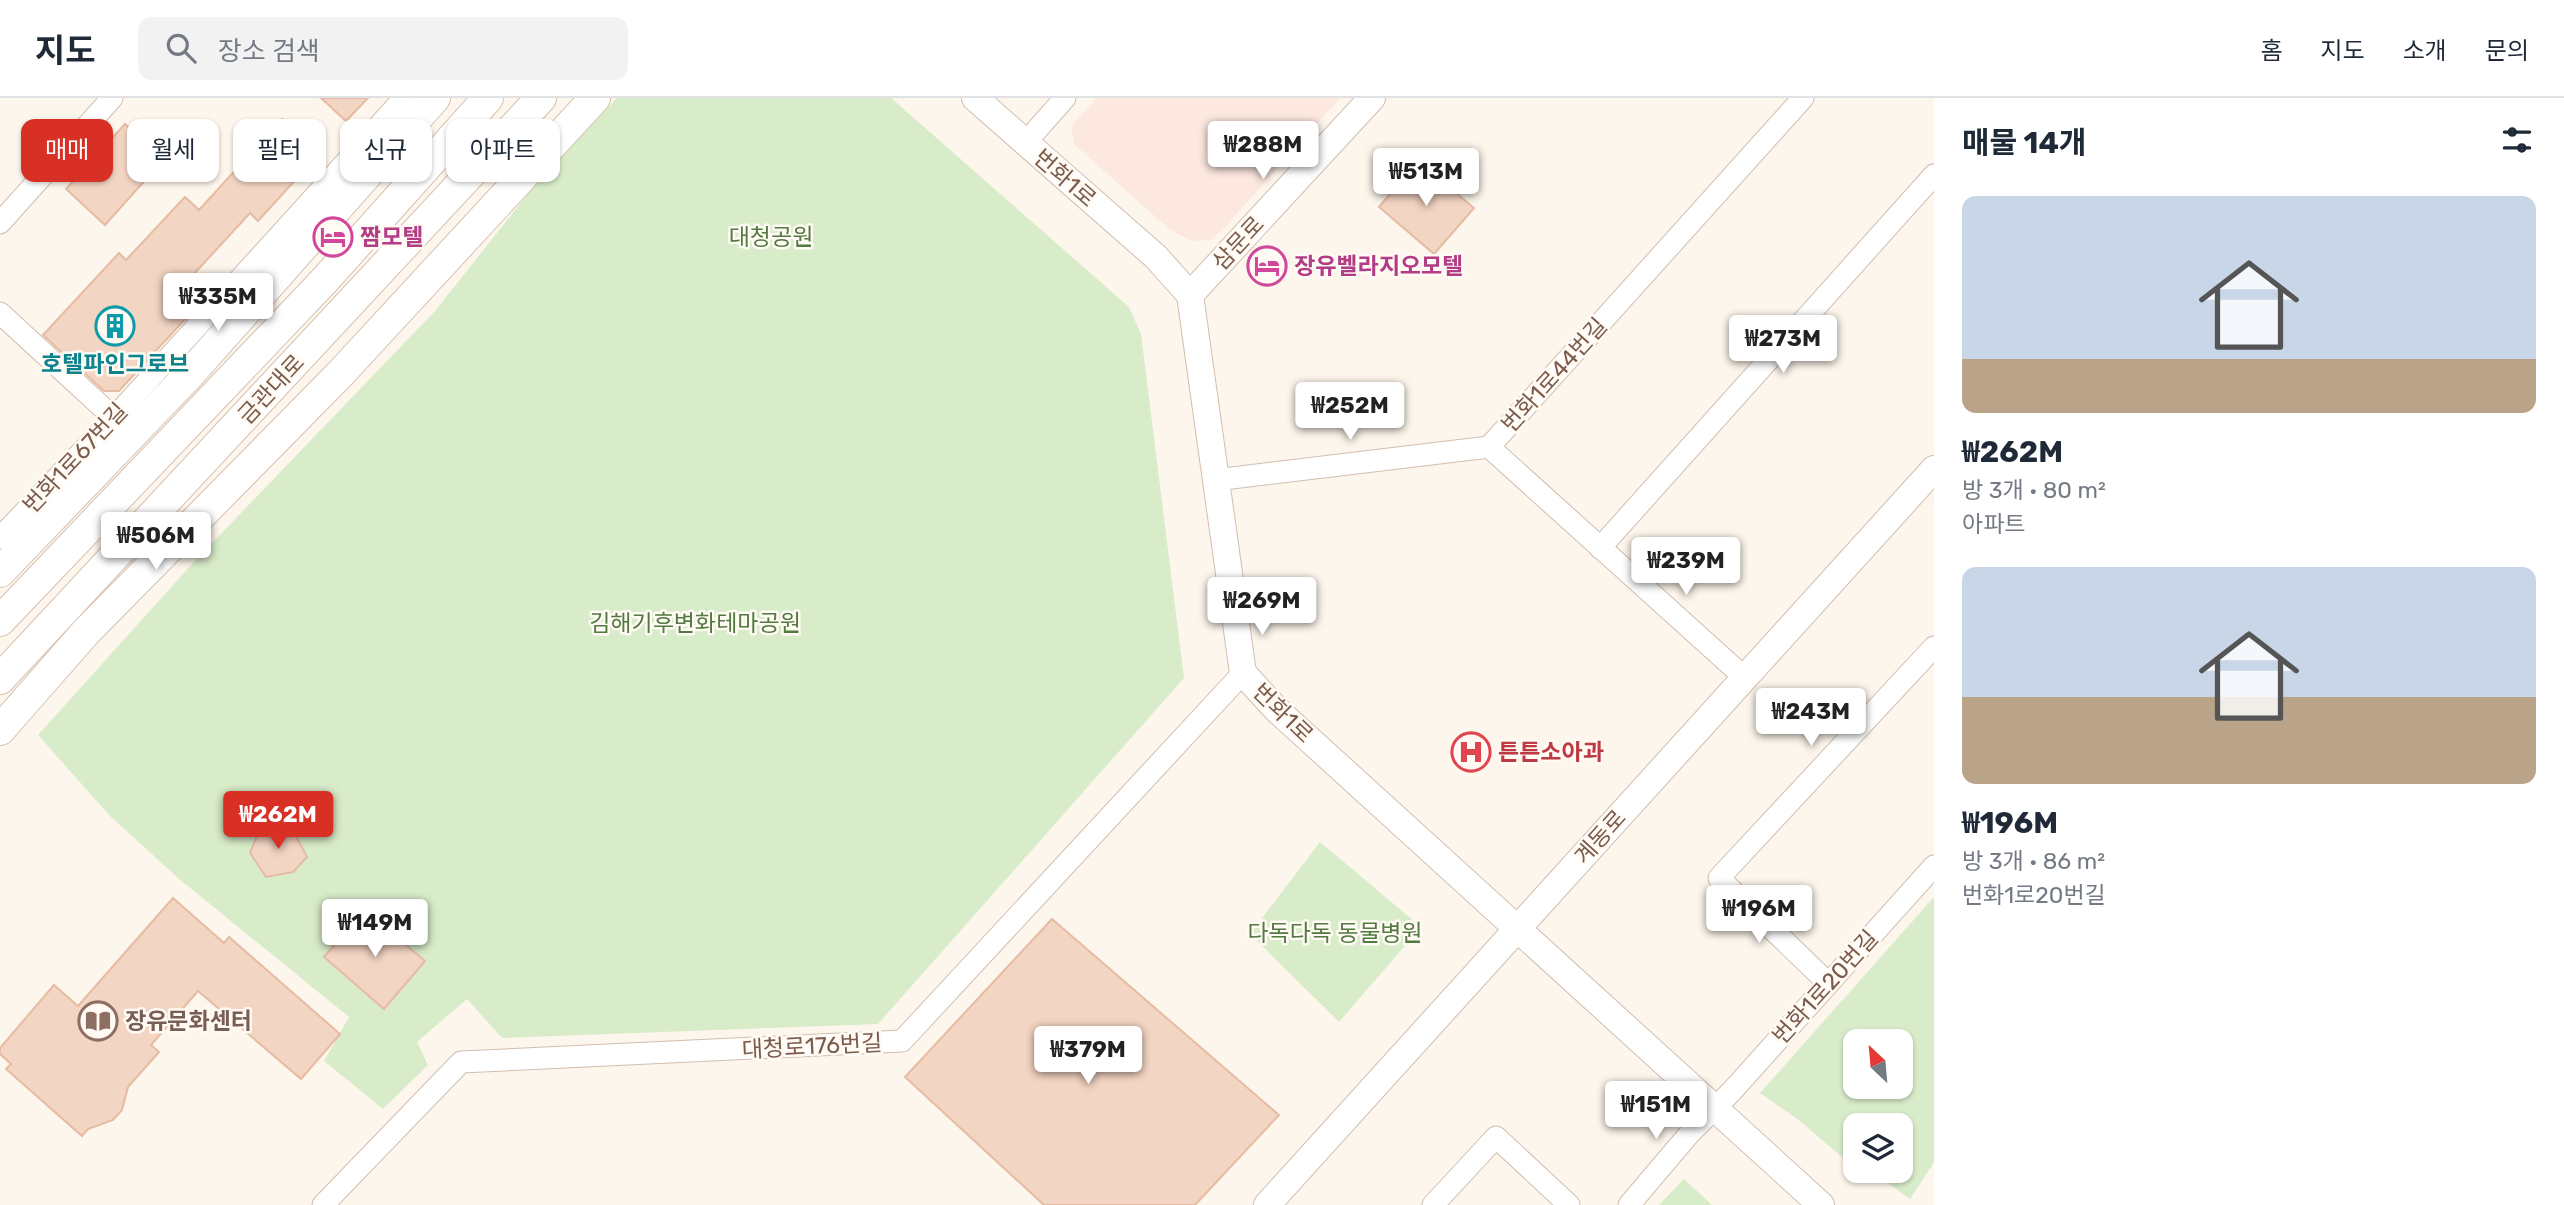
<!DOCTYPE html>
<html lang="ko">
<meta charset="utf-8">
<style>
body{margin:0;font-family:Rubik,"Noto Sans KR",sans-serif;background:#f2f2f3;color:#1f2937;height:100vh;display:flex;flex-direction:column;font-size:26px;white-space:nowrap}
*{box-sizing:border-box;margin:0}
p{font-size:23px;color:#747a83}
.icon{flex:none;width:38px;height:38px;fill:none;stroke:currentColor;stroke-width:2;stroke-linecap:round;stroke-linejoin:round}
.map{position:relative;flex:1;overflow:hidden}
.details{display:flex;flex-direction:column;background:#fff;width:630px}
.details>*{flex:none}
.hud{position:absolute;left:21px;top:21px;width:665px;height:63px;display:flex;gap:14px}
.needle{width:46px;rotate:334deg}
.buttons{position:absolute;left:1843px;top:931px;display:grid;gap:14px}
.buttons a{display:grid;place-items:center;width:70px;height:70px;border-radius:14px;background:#fff;box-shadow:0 2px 5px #0004;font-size:35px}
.price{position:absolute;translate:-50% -60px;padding:0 16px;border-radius:7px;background:#fff;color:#222;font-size:23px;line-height:46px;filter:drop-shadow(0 2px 4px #0008)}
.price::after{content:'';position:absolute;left:50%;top:42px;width:21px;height:16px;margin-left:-10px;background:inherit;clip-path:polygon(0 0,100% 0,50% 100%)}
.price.current{background:#d93025;color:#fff}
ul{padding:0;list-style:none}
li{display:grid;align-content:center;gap:14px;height:371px;padding:0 28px}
li span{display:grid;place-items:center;height:217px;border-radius:14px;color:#555}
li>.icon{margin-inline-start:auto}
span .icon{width:126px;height:126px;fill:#fffc;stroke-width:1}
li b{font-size:30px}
h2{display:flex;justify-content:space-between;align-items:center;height:84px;padding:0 28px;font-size:30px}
.tag{padding:0 24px;border-radius:14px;background:#fff;box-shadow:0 2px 5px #0004;font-size:24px;line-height:63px}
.tag.current{background:#d93025;color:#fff}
header{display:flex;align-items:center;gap:42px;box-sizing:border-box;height:98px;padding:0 35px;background:#fff;border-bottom:2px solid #e0e1e3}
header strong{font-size:33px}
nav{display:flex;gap:38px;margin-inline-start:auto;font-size:24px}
.search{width:490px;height:63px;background:#f2f2f3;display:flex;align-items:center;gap:18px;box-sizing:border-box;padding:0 24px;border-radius:14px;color:#747a83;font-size:26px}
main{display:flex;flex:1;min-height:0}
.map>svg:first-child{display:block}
</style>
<header>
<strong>지도</strong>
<div class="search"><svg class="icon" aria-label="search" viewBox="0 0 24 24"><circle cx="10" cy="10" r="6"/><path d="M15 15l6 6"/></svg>장소 검색</div>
<nav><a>홈</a><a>지도</a><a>소개</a><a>문의</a></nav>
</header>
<main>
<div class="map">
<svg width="1934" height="1107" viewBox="0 0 1934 1107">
<rect width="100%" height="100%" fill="#fdf6ec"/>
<path fill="#fde8e0" d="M1097 0H1340L1225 129 1211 142 1191 143 1169 131 1074 46 1071 28Z"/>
<g fill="#d8ecc9" fill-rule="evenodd">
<path d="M617 0H891L1129 209 1141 236 1184 580 878 926 502 940 467 901 417 944 428 967 383 1011 324 963 349 919 178 780 110 718 38 637 192 466 435 213 543 77Z"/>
<path d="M1320 744 1421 829 1339 924 1250 836Z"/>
<path d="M1934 799V1064L1910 1101 1871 1073H1900V1027H1855V1062L1852 1060 1848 1064 1800 1023 1760 995ZM1855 943H1900V989H1855Z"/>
<path d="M1684 1081 1712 1107H1659Z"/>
</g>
<g fill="#f3d5c3" stroke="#e6bba3" stroke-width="2">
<path d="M321 0H368L346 23Z"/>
<path d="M282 21 320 55 258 123 250 115 170 202 188 218 119 293H104L43 237 119 155 126 162 185 99 199 112Z"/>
<path d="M125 26 164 61 105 127 66 91Z"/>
<path d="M1418 63 1474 110 1434 156 1379 109Z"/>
<path d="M280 725 295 736 307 759 293 774 266 779 250 755 259 733Z"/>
<path d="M173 800 224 845 229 839 340 936 301 981 198 893 151 947 159 954 128 989 122 1012 113 1022 88 1031 82 1038 6 971 11 966 0 956V950L54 887 78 908Z"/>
<path d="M365 812 425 863 384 911 324 859Z"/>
<path d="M1052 821 1279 1017 1195 1107H1044L905 979Z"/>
</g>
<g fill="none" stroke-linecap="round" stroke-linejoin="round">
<g stroke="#d1beb0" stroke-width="23">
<g id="minor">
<path d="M1025 45 1065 0"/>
<path d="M0 125 112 0"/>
<path d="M0 215 114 320"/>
<path d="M1489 349 1745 580"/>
<path d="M1215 382 1489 349 1803 0"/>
<path d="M0 440 114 320 404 0"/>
<path d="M1600 450 1934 77"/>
<path d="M1827 884 1719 780 1934 549"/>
<path d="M323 1107 461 964 902 943 1243 575"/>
<path d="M1433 1107 1496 1039 1569 1107"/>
<path d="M1629 1107 1690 1035 1732 993 1934 768"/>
</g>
</g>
<g stroke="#d1beb0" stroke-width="28">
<g id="tertiary">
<path d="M975 0 1156 159 1190 197 1243 575 1277 612 1821 1107"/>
<path d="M1190 197 1372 0"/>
<path d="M1267 1107 1934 371"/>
</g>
</g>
<g stroke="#d6c0b0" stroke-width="32">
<g id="secondary">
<path d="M0 474 189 277 435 0"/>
<path d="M0 523 323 184 488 0"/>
<path d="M0 581 541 0"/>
<path d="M0 632 86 534 341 275 595 0"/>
</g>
</g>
<use href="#minor" stroke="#fff" stroke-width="21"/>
<use href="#tertiary" stroke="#fff" stroke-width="26"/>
<use href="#secondary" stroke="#fff" stroke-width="30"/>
</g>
<defs>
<g id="hotel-ring" transform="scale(2.0125)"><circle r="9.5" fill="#fffaf3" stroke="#d1479c" stroke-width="1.5"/><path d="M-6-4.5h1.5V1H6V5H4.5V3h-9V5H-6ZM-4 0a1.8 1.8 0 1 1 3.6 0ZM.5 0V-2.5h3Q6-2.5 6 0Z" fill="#d1479c"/></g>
<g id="building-ring" transform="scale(2.0125)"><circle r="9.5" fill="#fffaf3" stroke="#0f9aa8" stroke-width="1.5"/><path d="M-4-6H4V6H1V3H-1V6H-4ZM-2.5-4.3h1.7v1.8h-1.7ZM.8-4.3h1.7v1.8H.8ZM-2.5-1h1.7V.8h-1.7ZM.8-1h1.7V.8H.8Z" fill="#0f9aa8"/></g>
<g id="hospital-ring" transform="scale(2.0125)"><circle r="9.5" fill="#fffaf3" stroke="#e0444e" stroke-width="1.5"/><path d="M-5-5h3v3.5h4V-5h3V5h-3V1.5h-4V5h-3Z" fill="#e0444e"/></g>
<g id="library-ring" transform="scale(2.0125)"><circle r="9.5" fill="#fffaf3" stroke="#8d6e63" stroke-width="1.5"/><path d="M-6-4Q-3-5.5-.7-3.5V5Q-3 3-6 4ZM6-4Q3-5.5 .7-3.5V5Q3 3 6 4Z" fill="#8d6e63"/></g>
</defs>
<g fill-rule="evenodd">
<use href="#hotel-ring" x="333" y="139"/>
<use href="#hotel-ring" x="1267" y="168"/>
<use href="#building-ring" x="115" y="228"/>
<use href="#hospital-ring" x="1471" y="654"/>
<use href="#library-ring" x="98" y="923"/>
</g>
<g text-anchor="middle" stroke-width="5" stroke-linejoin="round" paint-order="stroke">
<g font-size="23" fill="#7a5c4d" stroke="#fffaf3">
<text transform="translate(1065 80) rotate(41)" y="8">번화1로</text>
<text transform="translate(1238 145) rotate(-47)" y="8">삼문로</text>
<text transform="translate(1554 277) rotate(-48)" y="8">번화1로44번길</text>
<text transform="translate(271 291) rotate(-47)" y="8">금관대로</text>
<text transform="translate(75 360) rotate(-47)" y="8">번화1로67번길</text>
<text transform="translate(1283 615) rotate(44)" y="8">번화1로</text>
<text transform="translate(1600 739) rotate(-48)" y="8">계동로</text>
<text transform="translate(1825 889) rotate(-48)" y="8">번화1로20번길</text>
<text transform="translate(812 948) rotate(-3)" y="8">대청로176번길</text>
</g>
<g font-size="23" font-weight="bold" fill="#b23c85" stroke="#fffaf3" text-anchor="start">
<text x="360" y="147">짬모텔</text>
<text x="1294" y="176">장유벨라지오모텔</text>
</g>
<g font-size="23" fill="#537a41" stroke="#fffaf3">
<text x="771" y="147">대청공원</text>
<text x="695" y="533">김해기후변화테마공원</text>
<text x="1335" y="843">다독다독 동물병원</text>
</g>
<g font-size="23" font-weight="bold" fill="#0d838f" stroke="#fffaf3">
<text x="115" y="274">호텔파인그로브</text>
</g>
<g font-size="23" font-weight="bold" fill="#be3a42" stroke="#fffaf3" text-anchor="start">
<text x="1498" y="662">튼튼소아과</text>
</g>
<g font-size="23" font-weight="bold" fill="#785e54" stroke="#fffaf3" text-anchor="start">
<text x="125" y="931">장유문화센터</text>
</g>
</g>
</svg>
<div class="buttons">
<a><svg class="needle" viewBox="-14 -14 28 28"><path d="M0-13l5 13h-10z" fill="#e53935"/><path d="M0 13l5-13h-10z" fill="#747a83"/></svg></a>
<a><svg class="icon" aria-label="layers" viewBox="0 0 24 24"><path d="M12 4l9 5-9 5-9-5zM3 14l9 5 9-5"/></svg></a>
</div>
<b class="price" style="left:1263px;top:83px">₩288M</b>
<b class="price" style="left:1426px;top:110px">₩513M</b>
<b class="price" style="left:218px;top:235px">₩335M</b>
<b class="price" style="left:1783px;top:277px">₩273M</b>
<b class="price" style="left:1350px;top:344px">₩252M</b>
<b class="price" style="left:156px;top:474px">₩506M</b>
<b class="price" style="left:1686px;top:499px">₩239M</b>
<b class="price" style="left:1262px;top:539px">₩269M</b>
<b class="price" style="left:1811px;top:650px">₩243M</b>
<b class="price current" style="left:278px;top:753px">₩262M</b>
<b class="price" style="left:1759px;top:847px">₩196M</b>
<b class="price" style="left:375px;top:861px">₩149M</b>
<b class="price" style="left:1088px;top:988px">₩379M</b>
<b class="price" style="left:1656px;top:1043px">₩151M</b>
<div class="hud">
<a class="tag current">매매</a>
<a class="tag">월세</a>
<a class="tag">필터</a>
<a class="tag">신규</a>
<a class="tag">아파트</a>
</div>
</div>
<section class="details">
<h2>매물 14개<svg class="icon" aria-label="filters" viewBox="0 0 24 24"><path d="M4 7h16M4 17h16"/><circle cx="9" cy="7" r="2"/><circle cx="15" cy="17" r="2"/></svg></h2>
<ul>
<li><span style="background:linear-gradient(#c9d6e8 75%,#b9a48a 0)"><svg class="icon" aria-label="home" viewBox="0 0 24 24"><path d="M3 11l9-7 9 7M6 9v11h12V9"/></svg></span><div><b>₩262M</b><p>방 3개 · 80 m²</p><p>아파트</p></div></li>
<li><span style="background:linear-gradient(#c9d6e8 60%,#b9a48a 0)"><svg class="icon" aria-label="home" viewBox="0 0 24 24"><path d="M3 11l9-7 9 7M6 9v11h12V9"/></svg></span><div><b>₩196M</b><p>방 3개 · 86 m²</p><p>번화1로20번길</p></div></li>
</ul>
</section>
</main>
